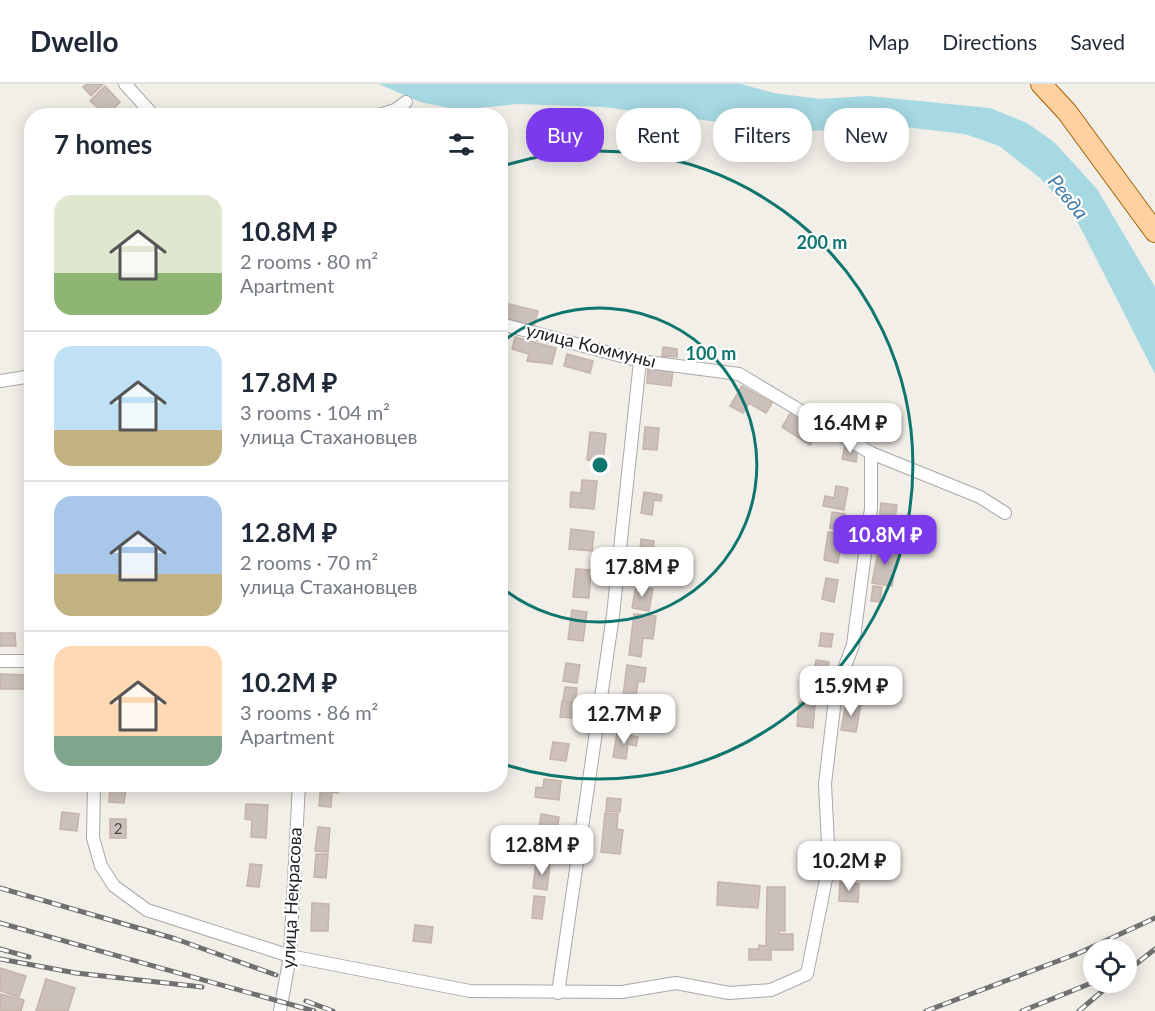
<!DOCTYPE html>
<meta charset="utf-8">
<style>
body{margin:0;font-family:Lato,sans-serif;background:#f2f2f3;color:#1f2937;height:100vh;display:flex;flex-direction:column;font-size:22px;white-space:nowrap}
*{box-sizing:border-box;margin:0}
p{font-size:20px;color:#747a83}
.icon{flex:none;width:33px;height:33px;fill:none;stroke:currentColor;stroke-width:2;stroke-linecap:round;stroke-linejoin:round}
.map{position:relative;flex:1;overflow:hidden}
.drawer{position:absolute;left:24px;top:24px;width:484px;height:684px;display:flex;flex-direction:column;background:#fff;border-radius:24px;box-shadow:0 3px 15px #0003}
.drawer>*{flex:none}
.top-card{position:absolute;left:526px;top:24px;width:538px;height:54px;display:flex;gap:12px}
.controls{position:absolute;left:1083px;top:855px;display:grid;gap:12px}
.controls a{display:grid;place-items:center;width:54px;height:54px;border-radius:50%;background:#fff;box-shadow:0 3px 15px #0003;font-size:30px}
.price{position:absolute;translate:-50% -51px;padding:0 14px;border-radius:12px;background:#fff;color:#222;font-size:20px;line-height:39px;filter:drop-shadow(0 2px 3px #0008)}
.price::after{content:'';position:absolute;left:50%;top:36px;width:18px;height:14px;margin-left:-9px;background:inherit;clip-path:polygon(0 0,100% 0,50% 100%)}
.price.selected{background:#7c3aed;color:#fff}
ul{padding:0;list-style:none}
li{display:flex;align-items:center;gap:18px;height:150px;padding:0 30px}
li+li{border-top:2px solid #e0e1e3}
li span{display:grid;place-items:center;flex:none;width:168px;height:120px;border-radius:18px;color:#555}
li>.icon{margin-inline-start:auto}
span .icon{width:72px;height:72px;fill:#fffc;stroke-width:1}
li b{font-size:26px}
h2{display:flex;justify-content:space-between;align-items:center;height:72px;padding:0 30px;font-size:26px}
.chip{padding:0 21px;border-radius:24px;background:#fff;box-shadow:0 3px 15px #0003;font-size:21px;line-height:54px}
.chip.selected{background:#7c3aed;color:#fff}
header{display:flex;align-items:center;gap:36px;box-sizing:border-box;height:84px;padding:0 30px;background:#fff;border-bottom:2px solid #e0e1e3}
header strong{font-size:28px}
nav{display:flex;gap:33px;margin-inline-start:auto;font-size:21px}
.map>svg:first-child{display:block}
</style>
<header>
<strong>Dwello</strong>
<nav><a>Map</a><a>Directions</a><a>Saved</a></nav>
</header>
<div class="map">
<svg width="1155" height="927" viewBox="0 0 1155 927">
<rect width="100%" height="100%" fill="#f2eee8"/>
<path fill="#a6d9e2" d="M379 0H741L774 9 820 15 868 12 990 24 1027 39 1054 58 1097 105 1155 203V290L1074 131 1040 94 999 62 965 50 895 42 794 48 603 23 517 20 460 26 420 18Z"/>
<g fill="#cbc0bb" stroke="#c5b4a9" stroke-width="1.5">
<path d="M87 0H103L91 12 83 3Z"/>
<path d="M105 2 120 18 107 32 90 17Z"/>
<path d="M501 218 538 227 534 242 501 234Z"/>
<path d="M515 253 556 264 552 280 527 277 529 270 512 265Z"/>
<path d="M663 263 677 265V273L662 272Z"/>
<path d="M567 270 593 277 590 289 564 282Z"/>
<path d="M648 285 673 287 671 302 647 299Z"/>
<path d="M742 302 772 319 766 329 749 319 743 329 730 322Z"/>
<path d="M791 328 820 346 810 361 782 343Z"/>
<path d="M645 343 659 344 657 366 643 365Z"/>
<path d="M590 348 606 350 603 378 587 376Z"/>
<path d="M845 362 858 365 856 378 842 375Z"/>
<path d="M582 396 597 397 594 425 570 423 571 408 581 409Z"/>
<path d="M836 402 848 404 844 426 823 422 825 412 834 414Z"/>
<path d="M644 408 662 411 661 417 654 416 652 431 641 429Z"/>
<path d="M881 419 897 421 893 451 878 449Z"/>
<path d="M832 428 845 430 843 446 830 444Z"/>
<path d="M571 445 594 448 592 467 569 465Z"/>
<path d="M828 448 842 450 838 479 824 476Z"/>
<path d="M641 455 654 457 651 488 638 487Z"/>
<path d="M879 462 898 465 892 502 872 499Z"/>
<path d="M576 485 591 486 589 514 573 513Z"/>
<path d="M826 494 838 496 834 518 822 515Z"/>
<path d="M636 502 653 505 649 527 632 524Z"/>
<path d="M873 502 882 503 880 518 871 517Z"/>
<path d="M572 526 587 528 583 557 568 555Z"/>
<path d="M634 530 656 532 653 555 643 554 641 573 629 571Z"/>
<path d="M0 549H15L16 562H0Z"/>
<path d="M821 549 833 550 831 563 819 562Z"/>
<path d="M816 576 829 578 826 606 812 604Z"/>
<path d="M566 579 580 581 577 599 563 597Z"/>
<path d="M627 581 646 584 644 598 638 597 636 614 623 612Z"/>
<path d="M0 590 28 591V605H0Z"/>
<path d="M565 603 577 604 575 619 563 617Z"/>
<path d="M624 616 646 620 645 630 636 629 633 647 619 645Z"/>
<path d="M562 617 575 619 573 634 560 633Z"/>
<path d="M799 618 815 620 813 644 797 642Z"/>
<path d="M846 618 861 620 856 648 841 646Z"/>
<path d="M617 649 638 653 636 662 628 660 626 675 613 673Z"/>
<path d="M553 658 569 660 566 677 550 675Z"/>
<path d="M544 695 561 697 559 716 535 713 536 703 543 704Z"/>
<path d="M321 700H339L338 709 332 708 331 723 319 722Z"/>
<path d="M110 703 126 704 124 719 109 718Z"/>
<path d="M607 714 621 715 620 728 606 727Z"/>
<path d="M246 720 268 721 266 754 251 753 252 736 245 735Z"/>
<path d="M62 728 79 730 77 747 60 745Z"/>
<path d="M605 729 618 730 617 745 623 746 620 770 601 768Z"/>
<path d="M541 730 559 733 557 747 539 745Z"/>
<rect x="110" y="735" width="16" height="19"/>
<path d="M318 743 330 744 328 768 315 767Z"/>
<path d="M316 770H328L326 794 314 793Z"/>
<path d="M536 778 550 779 547 806 533 804Z"/>
<path d="M250 780 262 781 259 803 247 802Z"/>
<path d="M718 798 760 802 758 824 717 821Z"/>
<path d="M840 798 859 800 858 818 839 817Z"/>
<path d="M767 803H785V847H779V850H793V866H771V876H749V865H759V861L766 862Z"/>
<path d="M534 812 545 813 542 835 532 834Z"/>
<path d="M312 819 329 820 328 847H311Z"/>
<path d="M415 841 433 843 431 859 413 857Z"/>
<path d="M0 884 26 892 19 913 0 907Z"/>
<path d="M46 895 75 904 68 927H36Z"/>
<path d="M0 910 24 916 21 927H0Z"/>
</g>
<g fill="none" stroke-linecap="round" stroke-linejoin="round">
<g stroke="#a9a9a9" stroke-width="14">
<g id="minor">
<path d="M125 0 154 32"/>
<path d="M376 32 395 26 406 18"/>
<path d="M501 240 640 277 739 290 871 369 980 413 1005 429"/>
<path d="M0 297 32 292"/>
<path d="M0 577H32"/>
<path d="M94 700 93 754 101 782 114 802 147 826 290 872 470 907 622 908 676 899 729 909 771 906 807 890 829 780 825 700 836 606 853 561 871 424V369"/>
<path d="M558 909 613 531 640 277"/>
<path d="M280 927 290 872 299 700"/>
</g>
</g>
<g stroke="#9f6000" stroke-width="22">
<path id="primary" d="M1041 0 1067 28 1155 148"/>
</g>
<use href="#minor" stroke="#fff" stroke-width="12"/>
<use href="#primary" stroke="#ffd0a0" stroke-width="20"/>
<g stroke="#707070" stroke-width="5">
<g id="rail">
<path d="M0 804 176 855 276 891"/>
<path d="M0 839 314 927"/>
<path d="M0 865 29 873"/>
<path d="M0 875 76 889 202 903"/>
<path d="M1126 888 1155 865"/>
<path d="M306 917 333 927"/>
<path d="M926 927 1079 869 1155 834"/>
<path d="M1022 927 1094 898"/>
<path d="M1079 927 1113 898"/>
</g>
</g>
<use href="#rail" stroke="#fff" stroke-width="3" stroke-dasharray="9" stroke-linecap="butt"/>
</g>
<g fill="none" stroke="#0f766e" stroke-width="3">
<path d="M501 259A157 157 0 1 1 501 503"/>
<path d="M503 82A314 314 0 1 1 503 680"/>
</g>
<g text-anchor="middle" stroke-width="4.5" stroke-linejoin="round" paint-order="stroke">
<g font-size="15" fill="#4c4a48">
<text x="118" y="750">2</text>
</g>
<g font-size="18" fill="#222" stroke="#fff">
<text transform="translate(591 262) rotate(14)" y="6">улица Коммуны</text>
<text transform="translate(292 814) rotate(-87)" y="6">улица Некрасова</text>
</g>
<g font-size="20" font-style="italic" fill="#417ba9" stroke="#fff">
<text transform="translate(1068 113) rotate(51)" y="7">Ревда</text>
</g>
</g>
<circle cx="600" cy="381" r="9" fill="#0f766e" stroke="#fff" stroke-width="3"/>
<g font-size="18" text-anchor="middle" font-weight="bold" fill="#0f766e" stroke="#fff" stroke-width="4.5" stroke-linejoin="round" paint-order="stroke">
<text x="822" y="165">200 m</text>
<text x="711" y="276">100 m</text>
</g>
</svg>
<div class="controls">
<a><svg class="icon" aria-label="locate" viewBox="0 0 24 24"><circle cx="12" cy="12" r="6"/><path d="M12 2v4M12 18v4M2 12h4M18 12h4"/></svg></a>
</div>
<b class="price" style="left:850px;top:370px">16.4M ₽</b>
<b class="price selected" style="left:885px;top:482px">10.8M ₽</b>
<b class="price" style="left:642px;top:514px">17.8M ₽</b>
<b class="price" style="left:851px;top:633px">15.9M ₽</b>
<b class="price" style="left:624px;top:661px">12.7M ₽</b>
<b class="price" style="left:542px;top:792px">12.8M ₽</b>
<b class="price" style="left:849px;top:808px">10.2M ₽</b>
<div class="top-card">
<a class="chip selected">Buy</a>
<a class="chip">Rent</a>
<a class="chip">Filters</a>
<a class="chip">New</a>
</div>
<section class="drawer">
<h2>7 homes<svg class="icon" aria-label="filters" viewBox="0 0 24 24"><path d="M4 7h16M4 17h16"/><circle cx="9" cy="7" r="2"/><circle cx="15" cy="17" r="2"/></svg></h2>
<ul>
<li><span style="background:linear-gradient(#dfe7d0 65%,#8fb573 0)"><svg class="icon" aria-label="home" viewBox="0 0 24 24"><path d="M3 11l9-7 9 7M6 9v11h12V9"/></svg></span><div><b>10.8M ₽</b><p>2 rooms · 80 m²</p><p>Apartment</p></div></li>
<li><span style="background:linear-gradient(#bfe0f5 70%,#c2b280 0)"><svg class="icon" aria-label="home" viewBox="0 0 24 24"><path d="M3 11l9-7 9 7M6 9v11h12V9"/></svg></span><div><b>17.8M ₽</b><p>3 rooms · 104 m²</p><p>улица Стахановцев</p></div></li>
<li><span style="background:linear-gradient(#a9c7e8 65%,#c2b280 0)"><svg class="icon" aria-label="home" viewBox="0 0 24 24"><path d="M3 11l9-7 9 7M6 9v11h12V9"/></svg></span><div><b>12.8M ₽</b><p>2 rooms · 70 m²</p><p>улица Стахановцев</p></div></li>
<li><span style="background:linear-gradient(#ffd9b3 75%,#7fa58c 0)"><svg class="icon" aria-label="home" viewBox="0 0 24 24"><path d="M3 11l9-7 9 7M6 9v11h12V9"/></svg></span><div><b>10.2M ₽</b><p>3 rooms · 86 m²</p><p>Apartment</p></div></li>
</ul>
</section>
</div>
